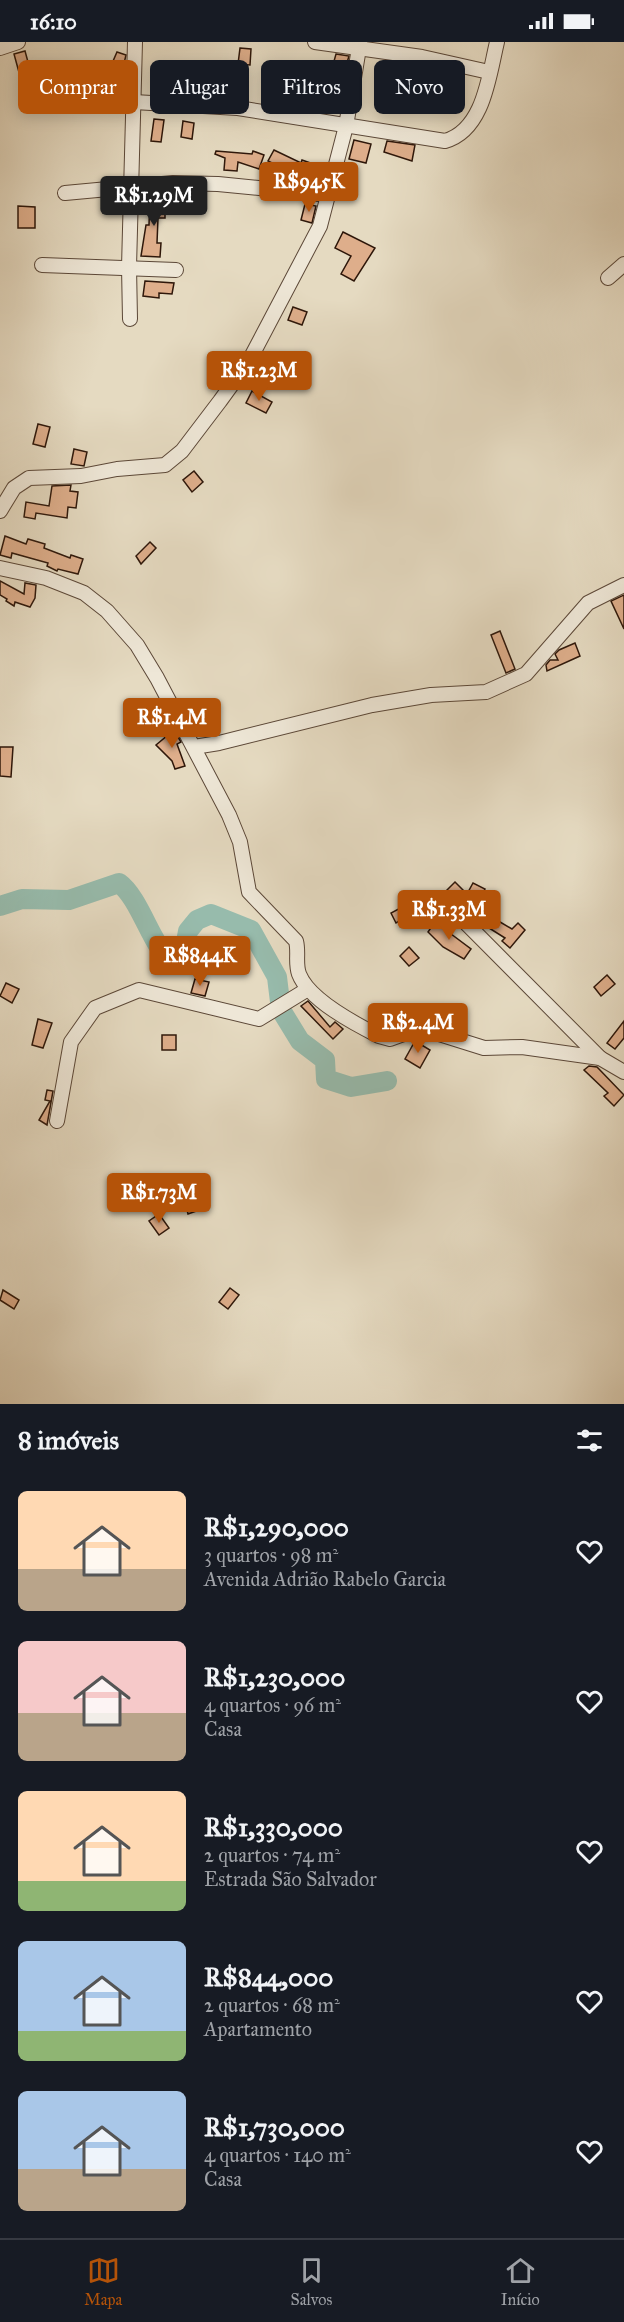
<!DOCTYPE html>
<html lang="pt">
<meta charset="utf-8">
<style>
body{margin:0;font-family:"IM FELL Great Primer",serif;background:#242831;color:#f1f3f6;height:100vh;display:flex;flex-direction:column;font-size:22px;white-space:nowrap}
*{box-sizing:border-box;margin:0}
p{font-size:20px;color:#9ea1a6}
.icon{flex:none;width:33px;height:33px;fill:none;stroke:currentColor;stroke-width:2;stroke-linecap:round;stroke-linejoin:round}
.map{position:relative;height:1362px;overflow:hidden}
.side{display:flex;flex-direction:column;background:#171b24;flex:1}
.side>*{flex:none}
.guide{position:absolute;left:18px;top:18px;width:588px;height:54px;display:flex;gap:12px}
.price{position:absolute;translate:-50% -51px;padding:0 14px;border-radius:6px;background:#b45309;color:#fff;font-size:20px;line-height:39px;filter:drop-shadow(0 2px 3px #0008)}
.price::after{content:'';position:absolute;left:50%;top:36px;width:18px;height:14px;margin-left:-9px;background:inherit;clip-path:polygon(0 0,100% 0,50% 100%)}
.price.on{background:#222;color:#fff}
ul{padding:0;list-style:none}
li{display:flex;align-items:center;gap:18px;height:150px;padding:0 18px}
li span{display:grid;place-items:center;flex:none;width:168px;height:120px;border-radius:9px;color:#555}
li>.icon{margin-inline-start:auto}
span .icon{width:72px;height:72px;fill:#fffc;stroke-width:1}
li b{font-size:26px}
h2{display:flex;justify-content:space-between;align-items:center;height:72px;padding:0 18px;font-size:26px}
.pill{padding:0 21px;border-radius:9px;background:#171b24;box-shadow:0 3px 15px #0003;font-size:21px;line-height:54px}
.pill.on{background:#b45309;color:#fff}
.status{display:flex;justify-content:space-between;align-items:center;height:42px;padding:0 30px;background:#171b24;direction:ltr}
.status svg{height:16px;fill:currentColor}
.menu{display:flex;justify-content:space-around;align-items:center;height:84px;border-top:2px solid #363941;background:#171b24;font-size:16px;color:#9ea1a6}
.menu a{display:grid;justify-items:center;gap:3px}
.menu .on{color:#b45309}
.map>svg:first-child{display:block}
</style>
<div class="status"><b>16:10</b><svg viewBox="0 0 49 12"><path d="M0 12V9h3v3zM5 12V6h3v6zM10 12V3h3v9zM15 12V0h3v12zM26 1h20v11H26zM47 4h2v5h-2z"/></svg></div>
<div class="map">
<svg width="624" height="1362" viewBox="0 0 624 1362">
<rect width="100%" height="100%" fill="#e5dac1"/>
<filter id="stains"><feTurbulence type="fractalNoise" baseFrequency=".00333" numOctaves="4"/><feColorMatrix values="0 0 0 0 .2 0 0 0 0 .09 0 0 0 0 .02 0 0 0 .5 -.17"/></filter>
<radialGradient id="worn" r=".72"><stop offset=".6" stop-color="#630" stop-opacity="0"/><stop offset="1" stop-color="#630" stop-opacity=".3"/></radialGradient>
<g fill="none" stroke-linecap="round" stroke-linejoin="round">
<path stroke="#97bbac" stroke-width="20" d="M0 864 22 857 69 858 119 841C140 856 153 907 169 915 174 917 178 916 183 916L188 889 197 878 211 872 251 888 277 935 281 968 300 999 325 1018 326 1037 351 1045 387 1039"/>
</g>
<g fill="#deae8b" stroke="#2e170a" stroke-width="1.5">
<path d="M240 6 251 7 250 23 238 22Z"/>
<path d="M25 9 31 31 20 34 14 12Z"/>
<path d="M117 10 126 13 122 30 110 26Z"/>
<path d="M336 12 349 14 343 34 331 30Z"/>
<path d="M54 22 57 38 42 40 39 24Z"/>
<path d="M154 77 164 78 161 100 151 99Z"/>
<path d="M183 79 194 81 192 97 181 95Z"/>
<path d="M354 98 371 102 366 121 349 117Z"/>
<path d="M387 99 415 103 412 119 384 110Z"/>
<path d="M274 108 301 121 302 118 316 123 310 140 268 119Z"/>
<path d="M216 109 252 112 253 109 264 113 259 127 238 120 237 129 224 128 225 116 215 112Z"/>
<path d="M150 153H165V176H158L157 201H161L160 215 141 214 146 183H149Z"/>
<path d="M305 162 316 164 312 181 301 178Z"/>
<path d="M18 164 35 165V186H18Z"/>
<path d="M343 190 375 206 354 239 341 232 351 214 335 206Z"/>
<path d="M145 239 174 241 172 252 159 251V256L143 254Z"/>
<path d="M293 265 307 270 302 283 288 278Z"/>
<path d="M252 349 272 360 266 371 246 361Z"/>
<path d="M38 382 50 385 45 405 33 402Z"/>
<path d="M74 407 87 410 84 424 71 422Z"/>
<path d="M194 429 203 440 192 450 183 438Z"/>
<path d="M71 443 70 449 78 450 76 466 68 465 67 476 36 471 35 477 24 475 26 460 49 464 52 444Z"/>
<path d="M5 494 26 502 28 497 45 502 44 506 70 516 71 513 83 517 78 532 58 527 57 529 47 524 48 521 12 511 11 516 0 513Z"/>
<path d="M150 500 156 506 141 522 136 514Z"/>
<path d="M0 539 24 552 25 541 36 543 35 556 30 565 15 560 14 564 6 559 7 557 0 553Z"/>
<path d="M624 553V587L611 559Z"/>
<path d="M500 589 515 627 506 631 491 593Z"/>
<path d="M575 601 580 614 547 629 546 623 550 618H558L555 612 559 608Z"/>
<path d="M174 688 181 700 177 702 185 724 175 727 172 719 156 703Z"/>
<path d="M0 705H13L11 735 0 734Z"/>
<path d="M455 840 467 852 473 841 485 847 474 867 457 859 447 848Z"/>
<path d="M406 863 411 872 396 881 391 871Z"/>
<path d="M495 877 512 887 518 881 525 888 510 906 502 899 505 896 489 886Z"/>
<path d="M435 880 471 907 464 917 443 905 428 890Z"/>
<path d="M409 905 419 916 409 924 400 914Z"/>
<path d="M607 933 615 942 601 954 594 945Z"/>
<path d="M195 937 209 940 205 954 191 951Z"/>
<path d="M6 941 19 947 12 961 0 954Z"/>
<path d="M308 959 330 985 335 980 343 987 333 997 301 964Z"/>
<path d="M38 977 52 981 43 1006 32 1003Z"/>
<path d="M624 979V996L615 1007 607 1001Z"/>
<rect x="162" y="993" width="14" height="15"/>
<path d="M415 999 430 1008 420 1026 405 1017Z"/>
<path d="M589 1024 597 1025 624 1053 614 1064 604 1054 608 1051 584 1028Z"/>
<path d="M47 1048 53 1049 47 1083 39 1078 50 1059 45 1058Z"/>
<path d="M197 1151 202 1167 188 1172 184 1156Z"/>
<path d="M159 1172 169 1186 159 1193 149 1179Z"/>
<path d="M230 1246 239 1253 228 1267 219 1260Z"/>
<path d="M3 1248 19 1258 14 1267 0 1258Z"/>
</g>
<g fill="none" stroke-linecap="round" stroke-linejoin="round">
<g stroke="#5c4838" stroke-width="16">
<g id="minor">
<path d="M315 0 422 15 489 30"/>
<path d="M0 6 18 0"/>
<path d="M134 60 238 66 445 99C484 88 489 33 497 0"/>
<path d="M65 151 173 141 218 142 329 153"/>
<path d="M42 223 176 228"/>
<path d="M608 236 624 222"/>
<path d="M130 277 129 225 135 0"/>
<path d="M0 469 14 446 29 436 81 434 117 427 165 423 182 409 220 359 249 319 320 184 346 84 360 0"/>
<path d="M0 526 46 536 84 551 107 569 137 603 157 636 229 773 240 800 249 850 296 899C299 910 295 921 299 932 309 958 355 982 379 994L390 997 412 989 433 990 484 1006 522 1005 600 1016 624 1030"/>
<path d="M194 705 219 701 372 663 431 653 486 650 526 632 588 561 624 543"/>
<path d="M449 864 600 1016"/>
<path d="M57 1079 71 1000 95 966 139 948 259 977 308 947"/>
</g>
</g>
<use href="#minor" stroke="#eee7d7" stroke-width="14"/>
</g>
<rect width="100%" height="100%" filter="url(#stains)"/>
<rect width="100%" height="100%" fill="url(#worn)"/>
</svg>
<b class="price" style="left:309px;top:171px">R$945K</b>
<b class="price on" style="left:154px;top:185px">R$1.29M</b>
<b class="price" style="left:259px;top:360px">R$1.23M</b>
<b class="price" style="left:172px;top:707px">R$1.4M</b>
<b class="price" style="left:449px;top:899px">R$1.33M</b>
<b class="price" style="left:200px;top:945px">R$844K</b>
<b class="price" style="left:418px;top:1012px">R$2.4M</b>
<b class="price" style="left:159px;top:1182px">R$1.73M</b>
<div class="guide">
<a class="pill on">Comprar</a>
<a class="pill">Alugar</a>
<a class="pill">Filtros</a>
<a class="pill">Novo</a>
</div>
</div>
<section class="side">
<h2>8 imóveis<svg class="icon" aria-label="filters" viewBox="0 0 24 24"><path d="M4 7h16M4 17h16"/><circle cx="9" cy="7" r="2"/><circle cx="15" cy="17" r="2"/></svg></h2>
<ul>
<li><span style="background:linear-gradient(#ffd9b3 65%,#b9a48a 0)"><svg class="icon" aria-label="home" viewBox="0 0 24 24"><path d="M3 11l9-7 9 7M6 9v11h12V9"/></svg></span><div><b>R$1,290,000</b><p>3 quartos · 98 m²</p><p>Avenida Adrião Rabelo Garcia</p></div><svg class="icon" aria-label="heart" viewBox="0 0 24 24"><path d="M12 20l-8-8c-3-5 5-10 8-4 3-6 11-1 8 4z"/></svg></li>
<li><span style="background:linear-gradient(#f6c9c9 60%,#b9a48a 0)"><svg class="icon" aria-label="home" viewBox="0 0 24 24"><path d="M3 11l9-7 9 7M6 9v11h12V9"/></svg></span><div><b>R$1,230,000</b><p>4 quartos · 96 m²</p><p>Casa</p></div><svg class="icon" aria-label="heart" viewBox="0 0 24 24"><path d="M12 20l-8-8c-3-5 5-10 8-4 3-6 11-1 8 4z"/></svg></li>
<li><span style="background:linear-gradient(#ffd9b3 75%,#8fb573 0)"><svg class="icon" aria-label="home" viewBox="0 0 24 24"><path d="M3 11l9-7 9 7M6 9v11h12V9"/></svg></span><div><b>R$1,330,000</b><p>2 quartos · 74 m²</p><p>Estrada São Salvador</p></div><svg class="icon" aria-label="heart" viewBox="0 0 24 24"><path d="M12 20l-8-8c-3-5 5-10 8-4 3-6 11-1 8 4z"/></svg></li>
<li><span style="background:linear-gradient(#a9c7e8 75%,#8fb573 0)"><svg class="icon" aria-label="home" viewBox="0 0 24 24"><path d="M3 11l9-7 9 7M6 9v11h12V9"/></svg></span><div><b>R$844,000</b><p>2 quartos · 68 m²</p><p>Apartamento</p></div><svg class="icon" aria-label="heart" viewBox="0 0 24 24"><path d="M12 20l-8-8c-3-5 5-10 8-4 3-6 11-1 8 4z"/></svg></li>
<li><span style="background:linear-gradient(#a9c7e8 65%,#b9a48a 0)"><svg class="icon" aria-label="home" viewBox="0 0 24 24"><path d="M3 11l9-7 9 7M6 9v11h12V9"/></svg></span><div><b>R$1,730,000</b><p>4 quartos · 140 m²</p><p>Casa</p></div><svg class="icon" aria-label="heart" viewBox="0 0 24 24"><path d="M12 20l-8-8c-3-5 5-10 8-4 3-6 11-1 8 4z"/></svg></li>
</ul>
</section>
<nav class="menu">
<a class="on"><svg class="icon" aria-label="map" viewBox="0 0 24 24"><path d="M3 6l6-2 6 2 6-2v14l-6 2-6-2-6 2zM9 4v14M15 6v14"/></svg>Mapa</a>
<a><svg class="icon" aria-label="saved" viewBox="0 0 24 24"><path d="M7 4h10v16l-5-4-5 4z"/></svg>Salvos</a>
<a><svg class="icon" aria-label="home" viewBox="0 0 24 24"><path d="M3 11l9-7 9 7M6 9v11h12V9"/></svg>Início</a>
</nav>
